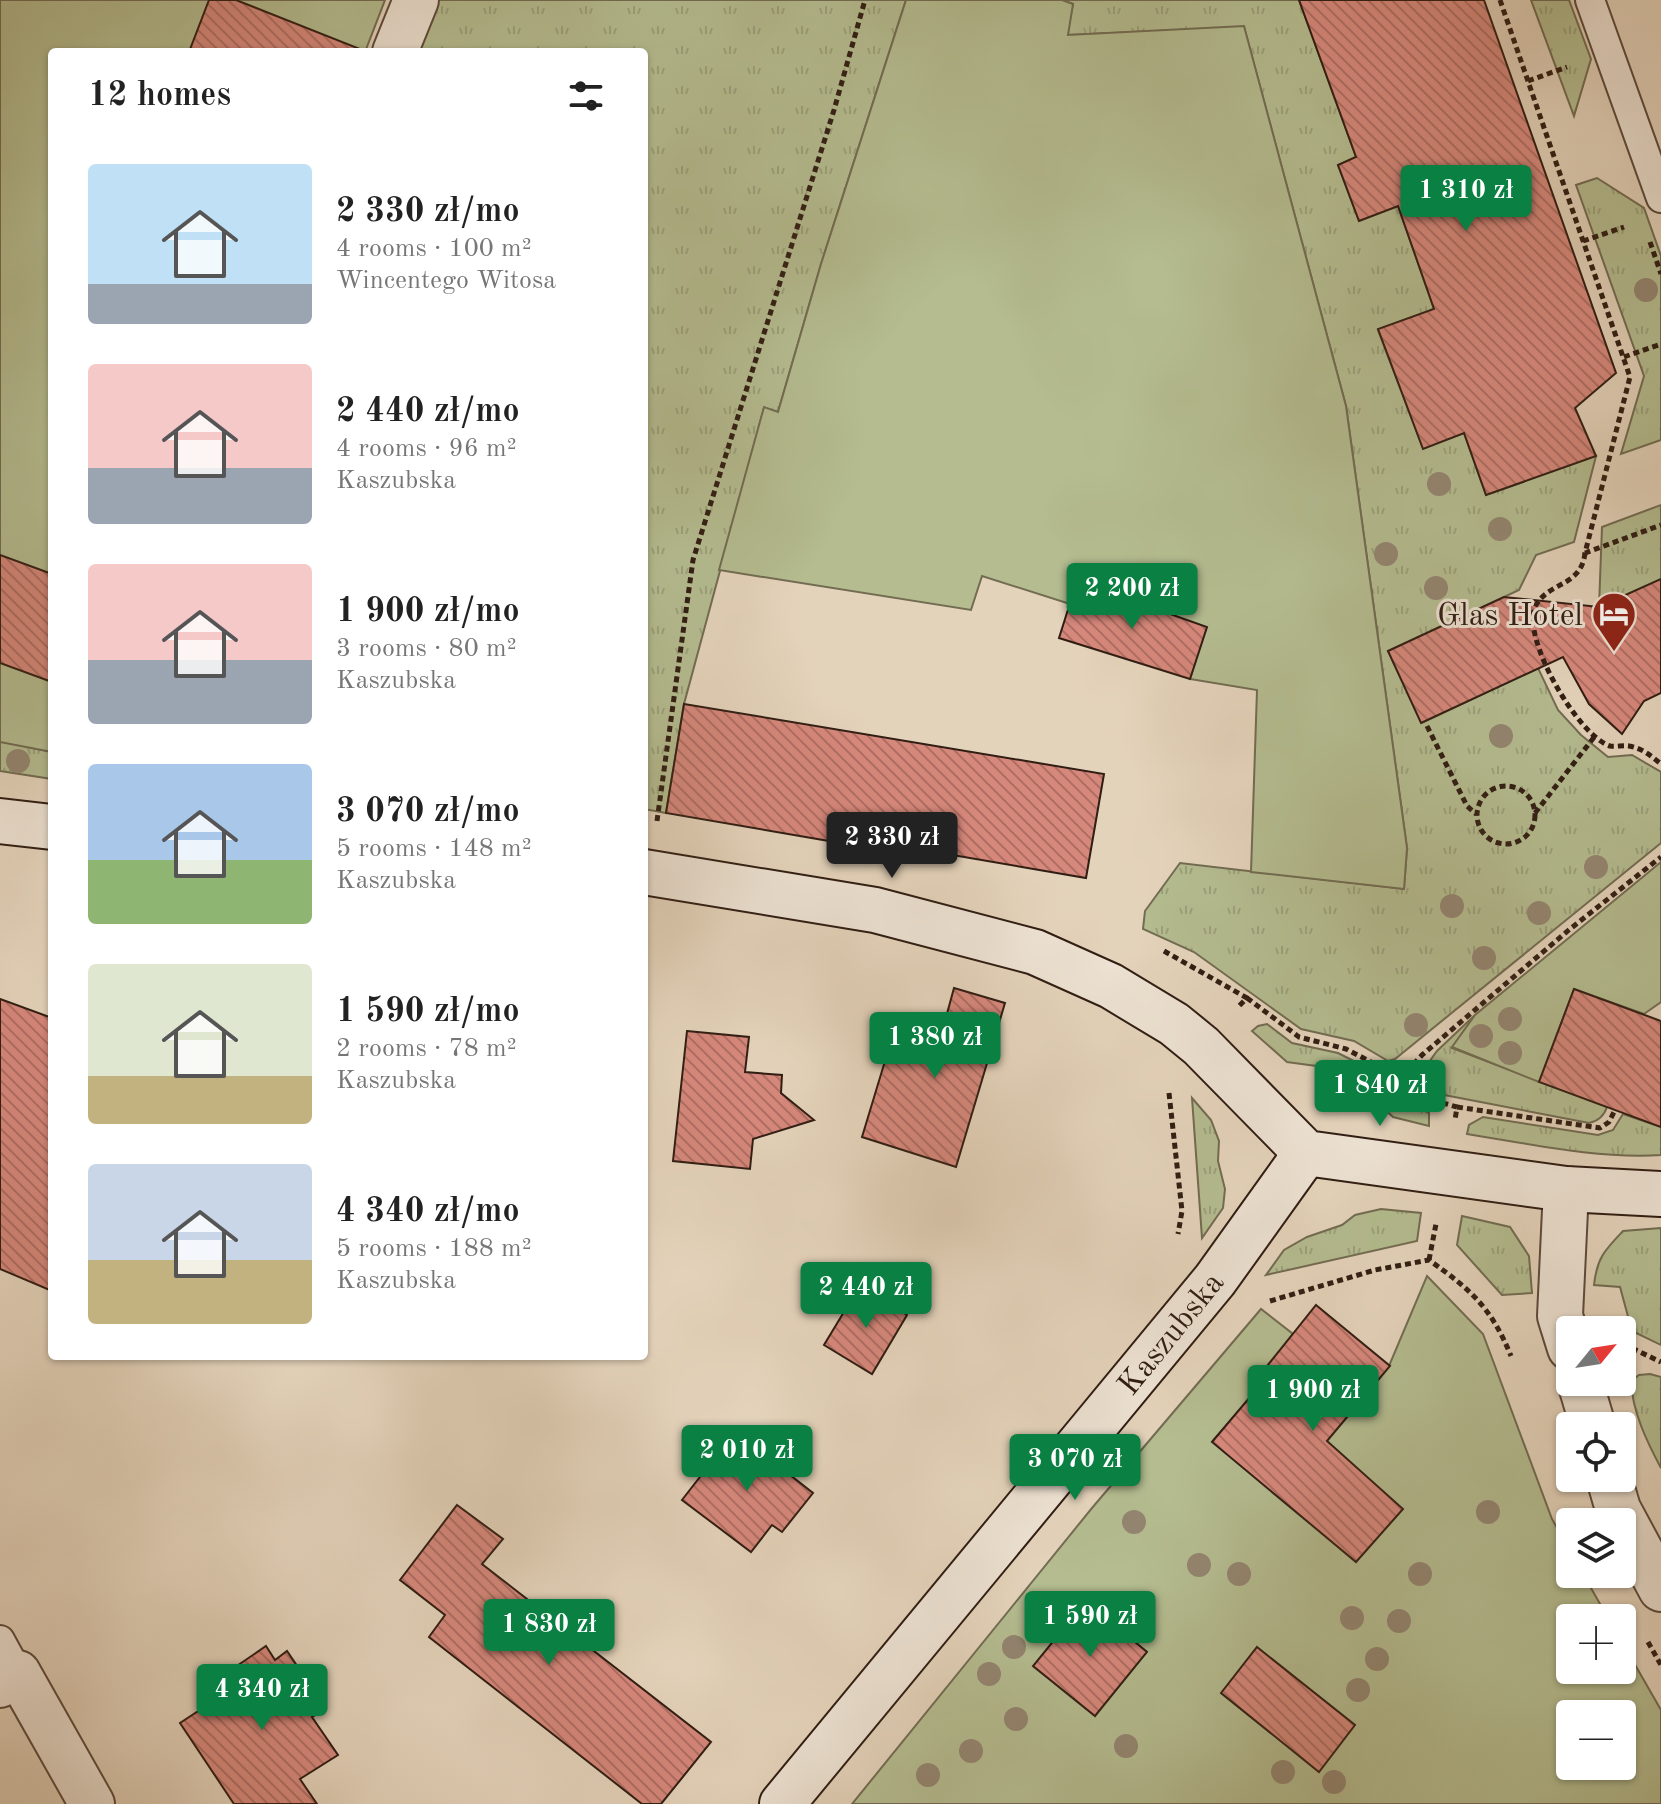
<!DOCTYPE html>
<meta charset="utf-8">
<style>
body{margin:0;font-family:"Old Standard TT",serif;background:#f6f6f6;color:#222;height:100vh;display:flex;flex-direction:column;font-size:30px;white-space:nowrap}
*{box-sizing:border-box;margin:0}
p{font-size:26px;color:#767676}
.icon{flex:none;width:44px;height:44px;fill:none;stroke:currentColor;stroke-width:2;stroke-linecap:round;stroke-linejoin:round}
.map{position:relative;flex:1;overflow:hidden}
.details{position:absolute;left:48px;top:48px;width:600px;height:1312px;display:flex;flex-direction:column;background:#fff;border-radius:8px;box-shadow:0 2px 6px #0004}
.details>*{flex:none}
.needle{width:52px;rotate:60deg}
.controls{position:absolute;left:1556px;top:1316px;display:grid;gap:16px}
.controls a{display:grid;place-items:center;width:80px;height:80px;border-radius:8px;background:#fff;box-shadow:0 2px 6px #0004;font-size:40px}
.price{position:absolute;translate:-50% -68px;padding:0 18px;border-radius:8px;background:#0b8043;color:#fff;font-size:26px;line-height:52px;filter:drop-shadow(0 2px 4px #0008)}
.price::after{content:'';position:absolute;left:50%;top:48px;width:24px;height:18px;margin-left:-12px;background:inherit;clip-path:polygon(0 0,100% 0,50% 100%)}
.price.current{background:#222;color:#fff}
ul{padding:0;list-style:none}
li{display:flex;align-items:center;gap:24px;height:200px;padding:0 40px}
li span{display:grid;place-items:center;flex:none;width:224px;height:160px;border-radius:8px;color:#555}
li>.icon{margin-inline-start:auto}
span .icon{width:96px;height:96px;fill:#fffc;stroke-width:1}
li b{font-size:34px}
h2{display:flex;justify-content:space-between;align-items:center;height:96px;padding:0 40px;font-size:34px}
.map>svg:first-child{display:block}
</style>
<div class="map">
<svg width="1661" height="1804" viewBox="0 0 1661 1804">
<defs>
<pattern id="grass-tufts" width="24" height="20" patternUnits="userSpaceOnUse" patternTransform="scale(2)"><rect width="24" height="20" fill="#b4bc90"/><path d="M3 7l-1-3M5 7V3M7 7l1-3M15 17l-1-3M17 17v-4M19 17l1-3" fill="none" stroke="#9ba17b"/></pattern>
<pattern id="building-back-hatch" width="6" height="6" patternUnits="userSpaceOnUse" patternTransform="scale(2)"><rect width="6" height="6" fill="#d7887c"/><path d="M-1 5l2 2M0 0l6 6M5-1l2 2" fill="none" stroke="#af6f64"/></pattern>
</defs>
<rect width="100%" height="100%" fill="#e4d3bb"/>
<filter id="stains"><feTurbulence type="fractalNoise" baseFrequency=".0025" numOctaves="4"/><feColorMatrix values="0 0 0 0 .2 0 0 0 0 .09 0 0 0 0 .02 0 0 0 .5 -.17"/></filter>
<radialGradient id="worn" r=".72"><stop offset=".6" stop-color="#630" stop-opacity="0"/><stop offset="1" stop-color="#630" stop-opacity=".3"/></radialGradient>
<g fill="url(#grass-tufts)" stroke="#726c52" stroke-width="2">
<path d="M435 0H906L821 264 778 412 764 408 684 704 666 813 644 809V52H415Z"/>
<path d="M1062 0H1299L1356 157 1338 165 1359 221 1398 206 1434 309 1378 330 1423 448 1464 433 1486 495 1596 456 1574 542 1536 555 1519 590 1388 651 1422 723 1538 668 1558 710 1581 735 1608 757 1632 755 1661 772V843L1395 1059 1388 1061 1354 1041 1301 1029 1194 952 1143 929 1145 911 1180 863 1404 889 1407 848 1346 406 1244 27 1067 35 1073 4Z"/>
<path d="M1531 0H1569L1591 59 1574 116Z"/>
<path d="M1597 178 1644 208 1661 256V440L1621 454 1644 376 1576 185Z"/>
<path d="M1661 505V579L1599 607 1602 527Z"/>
<path d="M0 741 52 752V779L0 771Z"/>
<path d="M1475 1015 1452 1048 1607 1107C1604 1116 1599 1121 1589 1123L1434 1093 1423 1082 1424 1069 1437 1051Z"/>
<path d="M1267 1024 1292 1043 1338 1053 1362 1065 1399 1101 1421 1108 1429 1113V1126L1393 1117 1358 1084 1331 1068 1287 1062 1252 1031 1258 1026Z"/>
<path d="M1192 1098 1211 1120 1219 1141 1218 1161 1225 1189 1223 1208 1202 1238Z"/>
<path d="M1623 1114 1661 1127V1155C1596 1159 1531 1144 1467 1134L1469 1125 1483 1117 1598 1135 1613 1130Z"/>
<path d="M1381 1209 1421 1213 1417 1241 1266 1275 1284 1250 1307 1237 1342 1225 1355 1215Z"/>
<path d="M1462 1216 1510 1227 1529 1256 1532 1293 1502 1295 1457 1245Z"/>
<path d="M1661 1228V1345L1632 1331 1620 1287 1594 1285C1597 1258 1604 1251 1623 1231Z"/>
<path d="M1650 1374 1661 1377V1468C1647 1442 1632 1411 1631 1381L1639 1375Z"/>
</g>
<g fill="#b4bc90" stroke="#726c52" stroke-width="2" fill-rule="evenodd">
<path d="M0 0H385L365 52H52V752L0 742Z"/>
<path d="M906 0H1062L1073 4 1068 35 1244 26 1346 406 1407 848 1404 889 1251 872 1257 690 1190 679 1206 627 1078 581 1070 604 982 576 971 610 719 570 764 407 778 412 821 264Z"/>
<path d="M1661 862V1002L1644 1014 1574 989 1539 1082 1452 1047 1475 1015Z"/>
<path d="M1427 1276 1483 1334 1552 1519 1570 1551V1574H1583L1608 1618H1570V1670H1622V1642L1661 1710V1804H852L1092 1508 1261 1309 1293 1334 1252 1384 1257 1389 1212 1442 1389 1366ZM1570 1714H1622V1766H1570Z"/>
</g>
<g fill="url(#building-back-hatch)" stroke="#301d13" stroke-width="2">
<path d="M209 0H236L360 49 359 52H189Z"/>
<path d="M1299 0H1484L1616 373 1575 408 1596 456 1486 495 1464 433 1423 449 1378 329 1434 309 1398 206 1359 221 1338 165 1356 157Z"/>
<path d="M0 555 52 574V682L0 663Z"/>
<path d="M1661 579V693L1644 701 1622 734 1589 704 1563 657 1421 723 1388 651 1504 597 1599 607Z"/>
<path d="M1077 581 1207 627 1190 679 1059 638Z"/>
<path d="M684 704 1104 774 1086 878 865 840 864 847 666 813Z"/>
<path d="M954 988 1005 1003 956 1167 862 1137 898 1018 942 1032Z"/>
<path d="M1574 989 1661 1021V1127L1539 1082Z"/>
<path d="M0 999 52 1018V1291L0 1269Z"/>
<path d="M687 1031 749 1037 745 1072 782 1075 781 1093 814 1120 753 1139 750 1169 673 1161Z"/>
<path d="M859 1287 907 1315 872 1374 824 1345Z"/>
<path d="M1316 1305 1390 1366 1327 1441 1403 1509 1356 1562 1212 1442 1257 1389 1252 1385Z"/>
<path d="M735 1432 813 1493 782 1532 772 1525 751 1552 682 1500Z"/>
<path d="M457 1505 503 1539 482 1564 711 1742 661 1804H642L429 1637 445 1615 400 1580Z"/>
<path d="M1086 1601 1147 1652 1095 1716 1033 1666Z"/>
<path d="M266 1646 275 1660 287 1651 326 1709 312 1717 338 1755 300 1779 317 1804H234L180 1723 218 1698 209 1685Z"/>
<path d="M1257 1647 1355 1725 1319 1772 1221 1693Z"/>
</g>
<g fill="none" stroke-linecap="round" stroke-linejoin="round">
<g stroke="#5d4a3d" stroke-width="32">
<g id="lane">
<path d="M1590 0 1661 198"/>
<path d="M0 1640 18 1673"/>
</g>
</g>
<g stroke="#5d4a3d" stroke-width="48">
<g id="street">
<path d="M395 52 416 0"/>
<path d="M1566 1189 1560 1316 1570 1348"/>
<path d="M1580 1382 1593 1426"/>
<path d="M1609 1478 1618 1509 1661 1589"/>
<path d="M0 1685 18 1673 92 1804"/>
</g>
</g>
<g stroke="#301d13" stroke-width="48">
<g id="secondary">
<path d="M0 821 52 827"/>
<path d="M644 872 875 910 1035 952 1111 986 1174 1024 1201 1046 1306 1153 1566 1189 1661 1194"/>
<path d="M782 1804 1215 1280 1306 1153"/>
</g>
</g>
<g stroke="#301d13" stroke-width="5" stroke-dasharray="6 4" stroke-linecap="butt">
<path d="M1500 0 1630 377 1585 553 1661 525"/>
<path d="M1528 81 1567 67"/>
<path d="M1583 241 1624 227"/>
<path d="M1650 242 1661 274"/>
<path d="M1624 357 1661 344"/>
<path d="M1585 553C1581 587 1550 581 1536 605 1519 635 1578 736 1610 746 1616 747 1623 745 1629 746 1642 748 1651 756 1661 764"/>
<path d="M1427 726 1467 806 1476 814"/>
<circle cx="1506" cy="815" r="29"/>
<path d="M1535 813 1595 736"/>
<path d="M657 821 693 560 834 110 865 0"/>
<path d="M1164 951 1247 998 1237 1008"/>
<path d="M1247 998 1299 1037 1346 1049 1373 1063 1397 1083 1422 1055 1570 929 1661 857"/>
<path d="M1397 1083 1415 1095 1457 1107 1455 1120"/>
<path d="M1169 1093 1182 1211 1178 1234"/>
<path d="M1457 1107 1600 1128 1609 1122 1615 1110"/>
<path d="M1429 1260 1436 1224"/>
<path d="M1270 1301 1375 1270 1429 1260C1471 1290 1491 1307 1511 1356"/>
<path d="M1623 1344 1661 1362"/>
<path d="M1648 1642 1661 1665"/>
</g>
<use href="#lane" stroke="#ede2d3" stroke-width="28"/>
<use href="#street" stroke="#ede2d3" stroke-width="44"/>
<use href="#secondary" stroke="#ede2d3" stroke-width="44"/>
</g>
<g fill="#938570">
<circle cx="1646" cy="290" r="12"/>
<circle cx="1439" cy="484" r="12"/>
<circle cx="1500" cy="529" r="12"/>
<circle cx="1386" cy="554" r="12"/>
<circle cx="1436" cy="588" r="12"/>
<circle cx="1501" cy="736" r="12"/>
<circle cx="18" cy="761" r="12"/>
<circle cx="1596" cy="867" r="12"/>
<circle cx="1452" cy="906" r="12"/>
<circle cx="1539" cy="913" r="12"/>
<circle cx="1484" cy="958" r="12"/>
<circle cx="1510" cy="1019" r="12"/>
<circle cx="1416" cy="1025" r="12"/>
<circle cx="1481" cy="1036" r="12"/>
<circle cx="1510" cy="1053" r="12"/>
<circle cx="1488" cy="1512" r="12"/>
<circle cx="1134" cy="1522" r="12"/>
<circle cx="1199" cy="1565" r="12"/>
<circle cx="1239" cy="1574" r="12"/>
<circle cx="1420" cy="1574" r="12"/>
<circle cx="1352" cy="1618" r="12"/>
<circle cx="1399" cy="1621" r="12"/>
<circle cx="1014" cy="1647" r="12"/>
<circle cx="1377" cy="1659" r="12"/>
<circle cx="989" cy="1674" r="12"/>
<circle cx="1358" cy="1690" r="12"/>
<circle cx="1016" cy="1719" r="12"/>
<circle cx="1126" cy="1746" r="12"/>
<circle cx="971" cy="1751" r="12"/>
<circle cx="1283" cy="1772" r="12"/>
<circle cx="928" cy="1775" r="12"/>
<circle cx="1334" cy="1782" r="12"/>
</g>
<defs>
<g id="hotel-pin" transform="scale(2.3)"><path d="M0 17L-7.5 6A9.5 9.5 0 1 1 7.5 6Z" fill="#8f2418" stroke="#ede2d3"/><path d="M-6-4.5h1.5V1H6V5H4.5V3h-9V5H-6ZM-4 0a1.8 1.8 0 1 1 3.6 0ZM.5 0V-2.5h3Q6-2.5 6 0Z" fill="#fff"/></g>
</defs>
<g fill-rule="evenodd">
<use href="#hotel-pin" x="1614" y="614"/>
</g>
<g text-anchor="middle" stroke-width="6" stroke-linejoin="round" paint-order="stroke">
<g font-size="32" fill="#301d13" stroke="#ede2d3" text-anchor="end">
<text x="1583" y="625">Glas Hotel</text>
</g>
<g font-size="32" fill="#301d13" stroke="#ede2d3">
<text transform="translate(1170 1333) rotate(-51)" y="11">Kaszubska</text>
</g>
</g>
<rect width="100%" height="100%" filter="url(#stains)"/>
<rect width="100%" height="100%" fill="url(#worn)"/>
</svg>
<div class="controls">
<a><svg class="needle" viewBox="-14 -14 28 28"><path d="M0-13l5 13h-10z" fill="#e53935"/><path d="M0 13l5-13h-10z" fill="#767676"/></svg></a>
<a><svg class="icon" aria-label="locate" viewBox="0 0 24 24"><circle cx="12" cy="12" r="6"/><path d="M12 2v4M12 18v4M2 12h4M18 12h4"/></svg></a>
<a><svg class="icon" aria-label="layers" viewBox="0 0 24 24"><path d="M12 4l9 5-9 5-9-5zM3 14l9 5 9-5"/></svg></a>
<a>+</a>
<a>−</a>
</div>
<b class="price" style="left:1466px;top:233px">1 310 zł</b>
<b class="price" style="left:1132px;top:631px">2 200 zł</b>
<b class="price current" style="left:892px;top:880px">2 330 zł</b>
<b class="price" style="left:935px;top:1080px">1 380 zł</b>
<b class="price" style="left:1380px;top:1128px">1 840 zł</b>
<b class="price" style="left:866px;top:1330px">2 440 zł</b>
<b class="price" style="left:1313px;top:1433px">1 900 zł</b>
<b class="price" style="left:747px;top:1493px">2 010 zł</b>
<b class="price" style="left:1075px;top:1502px">3 070 zł</b>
<b class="price" style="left:1090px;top:1659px">1 590 zł</b>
<b class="price" style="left:549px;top:1667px">1 830 zł</b>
<b class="price" style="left:262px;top:1732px">4 340 zł</b>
<section class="details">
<h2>12 homes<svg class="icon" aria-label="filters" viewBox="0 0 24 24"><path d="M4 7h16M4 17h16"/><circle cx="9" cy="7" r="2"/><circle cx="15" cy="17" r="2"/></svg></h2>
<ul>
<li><span style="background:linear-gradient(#bfe0f5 75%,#9aa5b1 0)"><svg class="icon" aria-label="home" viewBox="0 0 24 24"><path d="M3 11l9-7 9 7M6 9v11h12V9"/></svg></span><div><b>2 330 zł/mo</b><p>4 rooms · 100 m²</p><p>Wincentego Witosa</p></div></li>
<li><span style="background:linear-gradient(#f6c9c9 65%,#9aa5b1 0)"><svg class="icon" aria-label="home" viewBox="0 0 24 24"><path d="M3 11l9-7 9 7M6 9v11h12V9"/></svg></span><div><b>2 440 zł/mo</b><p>4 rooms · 96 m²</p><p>Kaszubska</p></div></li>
<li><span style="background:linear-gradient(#f6c9c9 60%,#9aa5b1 0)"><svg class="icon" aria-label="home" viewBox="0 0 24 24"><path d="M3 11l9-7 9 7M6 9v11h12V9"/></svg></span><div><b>1 900 zł/mo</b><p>3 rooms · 80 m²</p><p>Kaszubska</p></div></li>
<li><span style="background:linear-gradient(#a9c7e8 60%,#8fb573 0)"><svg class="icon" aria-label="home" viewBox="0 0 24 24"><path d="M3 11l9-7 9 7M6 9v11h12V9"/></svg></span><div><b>3 070 zł/mo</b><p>5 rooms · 148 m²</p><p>Kaszubska</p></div></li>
<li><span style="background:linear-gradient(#dfe7d0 70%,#c2b280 0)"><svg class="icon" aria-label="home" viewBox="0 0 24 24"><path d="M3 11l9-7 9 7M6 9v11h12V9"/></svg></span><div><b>1 590 zł/mo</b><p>2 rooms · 78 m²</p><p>Kaszubska</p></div></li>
<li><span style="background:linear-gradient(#c9d6e8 60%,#c2b280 0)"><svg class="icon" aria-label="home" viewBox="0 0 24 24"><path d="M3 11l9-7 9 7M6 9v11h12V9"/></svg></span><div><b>4 340 zł/mo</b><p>5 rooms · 188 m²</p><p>Kaszubska</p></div></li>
</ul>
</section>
</div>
